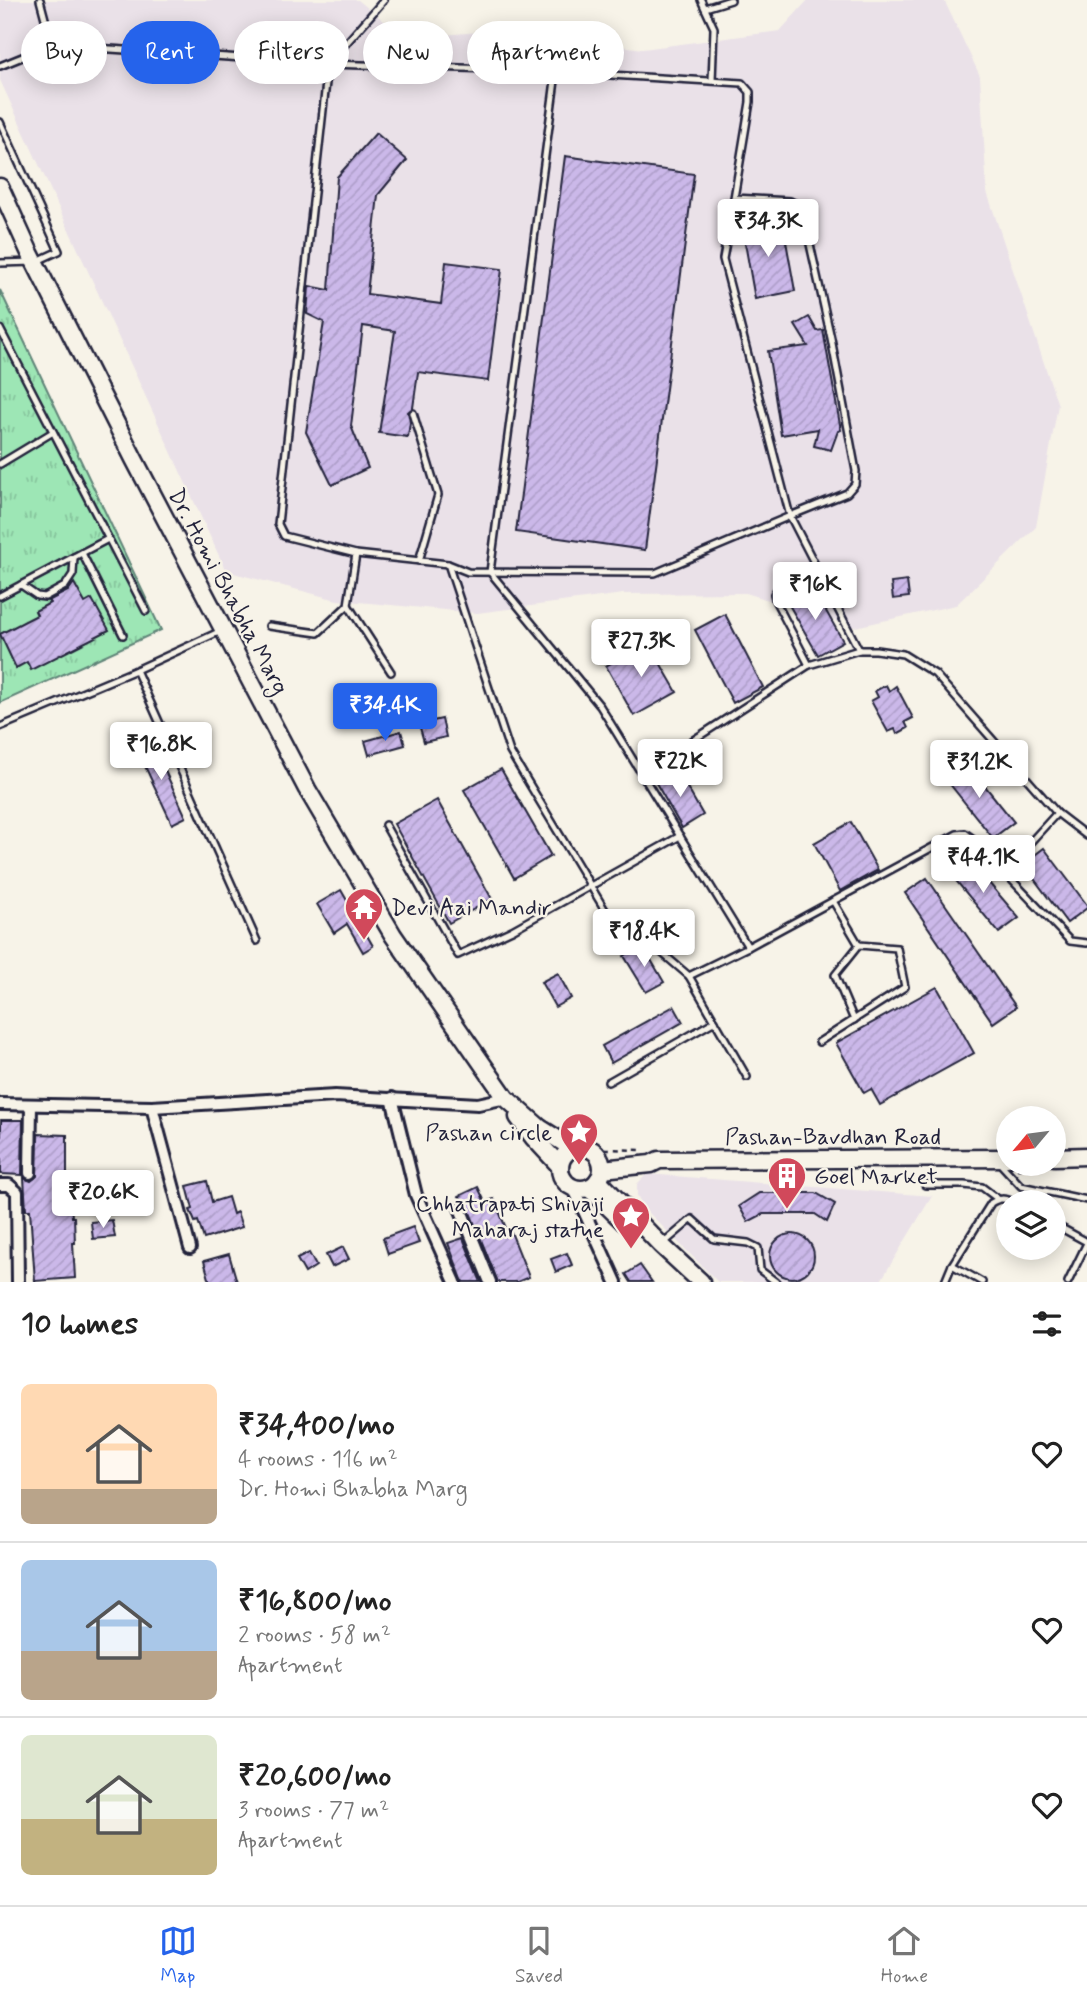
<!DOCTYPE html>
<meta charset="utf-8">
<style>
body{margin:0;font-family:Mynerve,sans-serif;background:#f2f2f2;color:#222;height:100vh;display:flex;flex-direction:column;font-size:26px;white-space:nowrap}
*{box-sizing:border-box;margin:0}
p{font-size:23px;color:#767676}
.icon{flex:none;width:38px;height:38px;fill:none;stroke:currentColor;stroke-width:2;stroke-linecap:round;stroke-linejoin:round}
.map{position:relative;height:1282px;overflow:hidden}
.panel{display:flex;flex-direction:column;background:#fff;flex:1}
.panel>*{flex:none}
.hud{position:absolute;left:21px;top:21px;width:700px;height:63px;display:flex;gap:14px}
.needle{width:46px;rotate:241deg}
.fabs{position:absolute;left:996px;top:1106px;display:grid;gap:14px}
.fabs a{display:grid;place-items:center;width:70px;height:70px;border-radius:50%;background:#fff;box-shadow:0 4px 18px #0003;font-size:35px}
.price{position:absolute;translate:-50% -60px;padding:0 16px;border-radius:7px;background:#fff;color:#222;font-size:23px;line-height:46px;filter:drop-shadow(0 2px 4px #0008)}
.price::after{content:'';position:absolute;left:50%;top:42px;width:21px;height:16px;margin-left:-10px;background:inherit;clip-path:polygon(0 0,100% 0,50% 100%)}
.price.active{background:#2563eb;color:#fff}
ul{padding:0;list-style:none}
li{display:flex;align-items:center;gap:21px;height:175px;padding:0 21px}
li+li{border-top:2px solid #e0e0e0}
li span{display:grid;place-items:center;flex:none;width:196px;height:140px;border-radius:10px;color:#555}
li>.icon{margin-inline-start:auto}
span .icon{width:84px;height:84px;fill:#fffc;stroke-width:1}
li b{font-size:30px}
h2{display:flex;justify-content:space-between;align-items:center;height:84px;padding:0 21px;font-size:30px}
.chip{padding:0 24px;border-radius:32px;background:#fff;box-shadow:0 4px 18px #0003;font-size:24px;line-height:63px}
.chip.active{background:#2563eb;color:#fff}
.tab-bar{display:flex;justify-content:space-around;align-items:center;height:98px;border-top:2px solid #e0e0e0;background:#fff;font-size:19px;color:#767676}
.tab-bar a{display:grid;justify-items:center;gap:4px}
.tab-bar .active{color:#2563eb}
.map>svg:first-child{display:block}
</style>
<div class="map">
<svg width="1087" height="1282" viewBox="0 0 1087 1282">
<defs>
<pattern id="park-tufts" width="24" height="20" patternUnits="userSpaceOnUse" patternTransform="scale(1.75)"><rect width="24" height="20" fill="#9de6b5"/><path d="M3 7l-1-3M5 7V3M7 7l1-3M15 17l-1-3M17 17v-4M19 17l1-3" fill="none" stroke="#87c59d"/></pattern>
<pattern id="building-hatch" width="6" height="6" patternUnits="userSpaceOnUse" patternTransform="scale(1.75)"><rect width="6" height="6" fill="#cbb8e9"/><path d="M-1 1l2-2M0 6l6-6M5 7l2-2" fill="none" stroke="#ae9ec9"/></pattern>
</defs>
<rect width="100%" height="100%" fill="#f7f3e8"/>
<filter id="ink" filterUnits="userSpaceOnUse"><feTurbulence type="fractalNoise" baseFrequency=".0143" numOctaves="2"/><feDisplacementMap in="SourceGraphic" scale="14" xChannelSelector="R" yChannelSelector="G"/><feConvolveMatrix kernelMatrix="1 2 1 2 8 2 1 2 1" color-interpolation-filters="sRGB"/></filter>
<g filter="url(#ink)">
<g fill="#eae1e8">
<path d="M0 0H358L405 38 505 30 643 49 780 31 808 0H944L980 76 987 192 1058 405 1036 527 956 605 855 627 746 593 623 594 477 613 337 600 226 571 0 80Z"/>
<path d="M647 1174 932 1196 880 1282H718L643 1207 637 1195V1184Z"/>
</g>
<path fill="url(#park-tufts)" stroke="#608478" stroke-width="2" d="M0 290 161 630 0 703Z"/>
<g fill="url(#building-hatch)" stroke="#22223b" stroke-width="2">
<path d="M376 133 407 160 378 195 367 294 441 304 446 262 502 269 488 381 418 372 413 408 408 412 410 422 408 437 379 433 395 331 363 326 351 426 368 468 332 485 306 432 324 322 307 314 309 286 329 290 337 177Z"/>
<path d="M565 156 694 174 645 550 516 532Z"/>
<path d="M782 219 795 291 755 299 742 226Z"/>
<path d="M809 317 817 331 823 330 841 430 838 431 831 450 814 446 818 429 781 435 768 351 808 346 795 325Z"/>
<path d="M907 581 909 597 893 599 891 583Z"/>
<path d="M74 583 85 603 92 599 109 630 31 670 27 662 16 668 0 634 37 615 35 611 50 603 48 601 68 591Z"/>
<path d="M813 588 843 641 818 655 788 603Z"/>
<path d="M725 614 763 687 733 703 695 630Z"/>
<path d="M648 642 677 692 634 716 606 666Z"/>
<path d="M886 685 889 691 896 686 913 718 905 722 908 728 897 734 895 729 888 732 871 701 878 697 875 691Z"/>
<path d="M442 719 446 737 424 742 419 724Z"/>
<path d="M401 731 405 745 369 755 365 741Z"/>
<path d="M151 740 186 817 172 824 136 747Z"/>
<path d="M965 761 1014 822 993 838 945 778Z"/>
<path d="M501 769 551 856 514 878 464 790Z"/>
<path d="M677 770 703 815 682 828 656 783Z"/>
<path d="M437 800 492 899 449 923 394 824Z"/>
<path d="M851 822 878 870 840 891 814 843Z"/>
<path d="M1044 848 1087 905V908L1067 923 1023 864Z"/>
<path d="M966 856 1019 918 999 933 948 871Z"/>
<path d="M927 878 1016 1007 993 1023 905 893Z"/>
<path d="M341 890 373 946 363 952 347 924 334 933 317 904Z"/>
<path d="M641 946 644 948 664 982 646 992 624 956Z"/>
<path d="M558 973 571 998 555 1007 541 982Z"/>
<path d="M937 987 974 1053 880 1105 871 1089 864 1093 836 1043Z"/>
<path d="M674 1006 683 1022 611 1063 602 1046Z"/>
<path d="M1 1120H23L22 1175 1 1174Z"/>
<path d="M38 1134 67 1135V1182L69 1181 72 1217H74L75 1243H73L75 1278 35 1281 30 1210H26L24 1178 31 1181 37 1176Z"/>
<path d="M207 1181 212 1202 228 1197 233 1214 237 1212 242 1227 204 1239 198 1221 195 1222 190 1210 193 1209 187 1186Z"/>
<path d="M478 1187 485 1202 494 1199 508 1233 511 1232 529 1277 517 1282H498L467 1205 459 1196Z"/>
<path d="M759 1193H816L835 1204 827 1222 815 1214H763L748 1222 739 1206Z"/>
<path d="M112 1220 115 1237 93 1239 91 1222Z"/>
<path d="M413 1227 419 1243 388 1254 383 1238Z"/>
<circle cx="792" cy="1256" r="22"/>
<path d="M463 1238 481 1282H463L448 1243Z"/>
<path d="M343 1247 349 1259 332 1267 326 1255Z"/>
<path d="M309 1253 316 1266 305 1273 297 1259Z"/>
<path d="M567 1253 572 1265 556 1272 551 1259Z"/>
<path d="M229 1254 237 1282H210L204 1261Z"/>
<path d="M640 1265 652 1282H631L626 1274Z"/>
</g>
<g fill="none" stroke-linecap="round" stroke-linejoin="round">
<g stroke="#22223b" stroke-width="10">
<g id="lane">
<path d="M40 0 52 45"/>
<path d="M701 0 714 28 712 81"/>
<path d="M705 8 731 0"/>
<path d="M328 64 528 70 742 83 750 92V102L734 198 790 201 798 205 803 213 831 338 856 471 855 484 847 493 790 516 723 259 734 198"/>
<path d="M328 64 384 0"/>
<path d="M0 66 52 45 328 64 278 524 284 536 356 554 448 564 468 572 655 573 790 516 859 650H876L903 654 935 674 1057 813 1087 836"/>
<path d="M556 73 490 572 600 706 748 947 689 976"/>
<path d="M0 122 59 251 35 262 0 263"/>
<path d="M0 329 146 611"/>
<path d="M413 413 438 495 419 561"/>
<path d="M0 464 53 432"/>
<path d="M82 553 123 635"/>
<path d="M448 564 510 752 614 925 661 952 689 976 747 1077"/>
<path d="M21 585 37 596 45 597 65 586 73 574 74 557"/>
<path d="M0 596 108 539"/>
<path d="M348 605 391 672"/>
<path d="M269 626 318 633 348 605 356 554"/>
<path d="M809 665 776 602 774 594 778 588 815 565"/>
<path d="M136 670 257 941"/>
<path d="M0 727 136 670 221 631"/>
<path d="M641 774 809 665 859 650"/>
<path d="M385 825 458 955 512 930 680 836"/>
<path d="M1004 871 1057 813"/>
<path d="M748 947 957 834 965 833 972 838 1070 941 1087 943"/>
<path d="M854 1020 835 975 859 945"/>
<path d="M819 1042 905 987 897 948 859 945 833 901"/>
<path d="M608 1082 715 1021"/>
<path d="M998 1161 1021 1186 1087 1200"/>
<path d="M925 1185H964L982 1187 998 1199"/>
<path d="M1054 1224 1087 1242"/>
<path d="M664 1243 692 1219 714 1239 748 1243 758 1248 760 1270 776 1282"/>
<path d="M952 1265 982 1282"/>
<path d="M945 1282 952 1265 991 1203C999 1198 1004 1198 1013 1202"/>
<path d="M1068 1282 1087 1243"/>
</g>
</g>
<g stroke="#22223b" stroke-width="16">
<g id="street">
<path d="M392 1098 416 1195 455 1282"/>
<path d="M0 1104 152 1107 335 1096 478 1104 506 1098"/>
<path d="M152 1107 190 1248"/>
<path d="M30 1173 31 1105"/>
<path d="M0 1185H9L17 1192 18 1282"/>
<path d="M574 1189 616 1282"/>
<path d="M460 1208 490 1282"/>
</g>
</g>
<g stroke="#22223b" stroke-width="21">
<g id="secondary">
<path d="M0 187 29 251 134 459 307 789 393 935 506 1098 540 1128 572 1148"/>
<path d="M518 1117 533 1137 559 1165"/>
<circle cx="581" cy="1168" r="21"/>
<path d="M1054 1157 1087 1156"/>
<path d="M602 1169 651 1164 659 1160 1008 1158"/>
<path d="M598 1180 661 1245 701 1282"/>
<path d="M589 1188 624 1222"/>
</g>
</g>
<g stroke="#22223b" stroke-width="2.5" stroke-dasharray="5 5" stroke-linecap="butt">
<path d="M586 1142 606 1149 641 1150"/>
<path d="M1017 1169H1045"/>
</g>
<use href="#lane" stroke="#f7f3e8" stroke-width="5"/>
<use href="#street" stroke="#f7f3e8" stroke-width="10"/>
<use href="#secondary" stroke="#f7f3e8" stroke-width="16"/>
</g>
</g>
<defs>
<g id="temple-pin" transform="scale(2.0125)"><path d="M0 17L-7.5 6A9.5 9.5 0 1 1 7.5 6Z" fill="#d1495b" stroke="#f7f3e8"/><path d="M0-6L5-2H3V0L6.5 2.5H4V6H1.5V3h-3V6H-4V2.5H-6.5L-3 0V-2H-5Z" fill="#fff"/></g>
<g id="sight-pin" transform="scale(2.0125)"><path d="M0 17L-7.5 6A9.5 9.5 0 1 1 7.5 6Z" fill="#d1495b" stroke="#f7f3e8"/><path d="M0-6L1.8-2.2L6-1.7L2.9 1.2L3.7 5.4L0 3.3L-3.7 5.4L-2.9 1.2L-6-1.7L-1.8-2.2Z" fill="#fff"/></g>
<g id="building-pin" transform="scale(2.0125)"><path d="M0 17L-7.5 6A9.5 9.5 0 1 1 7.5 6Z" fill="#d1495b" stroke="#f7f3e8"/><path d="M-4-6H4V6H1V3H-1V6H-4ZM-2.5-4.3h1.7v1.8h-1.7ZM.8-4.3h1.7v1.8H.8ZM-2.5-1h1.7V.8h-1.7ZM.8-1h1.7V.8H.8Z" fill="#fff"/></g>
</defs>
<g fill-rule="evenodd">
<use href="#temple-pin" x="364" y="907"/>
<use href="#sight-pin" x="579" y="1132"/>
<use href="#building-pin" x="787" y="1176"/>
<use href="#sight-pin" x="631" y="1216"/>
</g>
<g text-anchor="middle" stroke-width="5" stroke-linejoin="round" paint-order="stroke">
<g font-size="23" fill="#22223b" stroke="#f7f3e8">
<text transform="translate(229 591) rotate(62)" y="8">Dr. Homi Bhabha Marg</text>
<text x="833" y="1144">Pashan-Bavdhan Road</text>
</g>
<g font-size="23" fill="#22223b" stroke="#f7f3e8" text-anchor="start">
<text x="391" y="915">Devi Aai Mandir</text>
<text x="552" y="1140" text-anchor="end">Pashan circle</text>
<text x="814" y="1184">Goel Market</text>
<text x="604" y="1211" text-anchor="end">Chhatrapati Shivaji<tspan x="604" dy="26">Maharaj statue</tspan></text>
</g>
</g>
</svg>
<div class="fabs">
<a><svg class="needle" viewBox="-14 -14 28 28"><path d="M0-13l5 13h-10z" fill="#e53935"/><path d="M0 13l5-13h-10z" fill="#767676"/></svg></a>
<a><svg class="icon" aria-label="layers" viewBox="0 0 24 24"><path d="M12 4l9 5-9 5-9-5zM3 14l9 5 9-5"/></svg></a>
</div>
<b class="price" style="left:768px;top:259px">₹34.3K</b>
<b class="price" style="left:815px;top:622px">₹16K</b>
<b class="price" style="left:641px;top:679px">₹27.3K</b>
<b class="price active" style="left:385px;top:743px">₹34.4K</b>
<b class="price" style="left:161px;top:782px">₹16.8K</b>
<b class="price" style="left:680px;top:799px">₹22K</b>
<b class="price" style="left:979px;top:800px">₹31.2K</b>
<b class="price" style="left:983px;top:895px">₹44.1K</b>
<b class="price" style="left:644px;top:969px">₹18.4K</b>
<b class="price" style="left:103px;top:1230px">₹20.6K</b>
<div class="hud">
<a class="chip">Buy</a>
<a class="chip active">Rent</a>
<a class="chip">Filters</a>
<a class="chip">New</a>
<a class="chip">Apartment</a>
</div>
</div>
<section class="panel">
<h2>10 homes<svg class="icon" aria-label="filters" viewBox="0 0 24 24"><path d="M4 7h16M4 17h16"/><circle cx="9" cy="7" r="2"/><circle cx="15" cy="17" r="2"/></svg></h2>
<ul>
<li><span style="background:linear-gradient(#ffd9b3 75%,#b9a48a 0)"><svg class="icon" aria-label="home" viewBox="0 0 24 24"><path d="M3 11l9-7 9 7M6 9v11h12V9"/></svg></span><div><b>₹34,400/mo</b><p>4 rooms · 116 m²</p><p>Dr. Homi Bhabha Marg</p></div><svg class="icon" aria-label="heart" viewBox="0 0 24 24"><path d="M12 20l-8-8c-3-5 5-10 8-4 3-6 11-1 8 4z"/></svg></li>
<li><span style="background:linear-gradient(#a9c7e8 65%,#b9a48a 0)"><svg class="icon" aria-label="home" viewBox="0 0 24 24"><path d="M3 11l9-7 9 7M6 9v11h12V9"/></svg></span><div><b>₹16,800/mo</b><p>2 rooms · 58 m²</p><p>Apartment</p></div><svg class="icon" aria-label="heart" viewBox="0 0 24 24"><path d="M12 20l-8-8c-3-5 5-10 8-4 3-6 11-1 8 4z"/></svg></li>
<li><span style="background:linear-gradient(#dfe7d0 60%,#c2b280 0)"><svg class="icon" aria-label="home" viewBox="0 0 24 24"><path d="M3 11l9-7 9 7M6 9v11h12V9"/></svg></span><div><b>₹20,600/mo</b><p>3 rooms · 77 m²</p><p>Apartment</p></div><svg class="icon" aria-label="heart" viewBox="0 0 24 24"><path d="M12 20l-8-8c-3-5 5-10 8-4 3-6 11-1 8 4z"/></svg></li>
</ul>
</section>
<nav class="tab-bar">
<a class="active"><svg class="icon" aria-label="map" viewBox="0 0 24 24"><path d="M3 6l6-2 6 2 6-2v14l-6 2-6-2-6 2zM9 4v14M15 6v14"/></svg>Map</a>
<a><svg class="icon" aria-label="saved" viewBox="0 0 24 24"><path d="M7 4h10v16l-5-4-5 4z"/></svg>Saved</a>
<a><svg class="icon" aria-label="home" viewBox="0 0 24 24"><path d="M3 11l9-7 9 7M6 9v11h12V9"/></svg>Home</a>
</nav>
